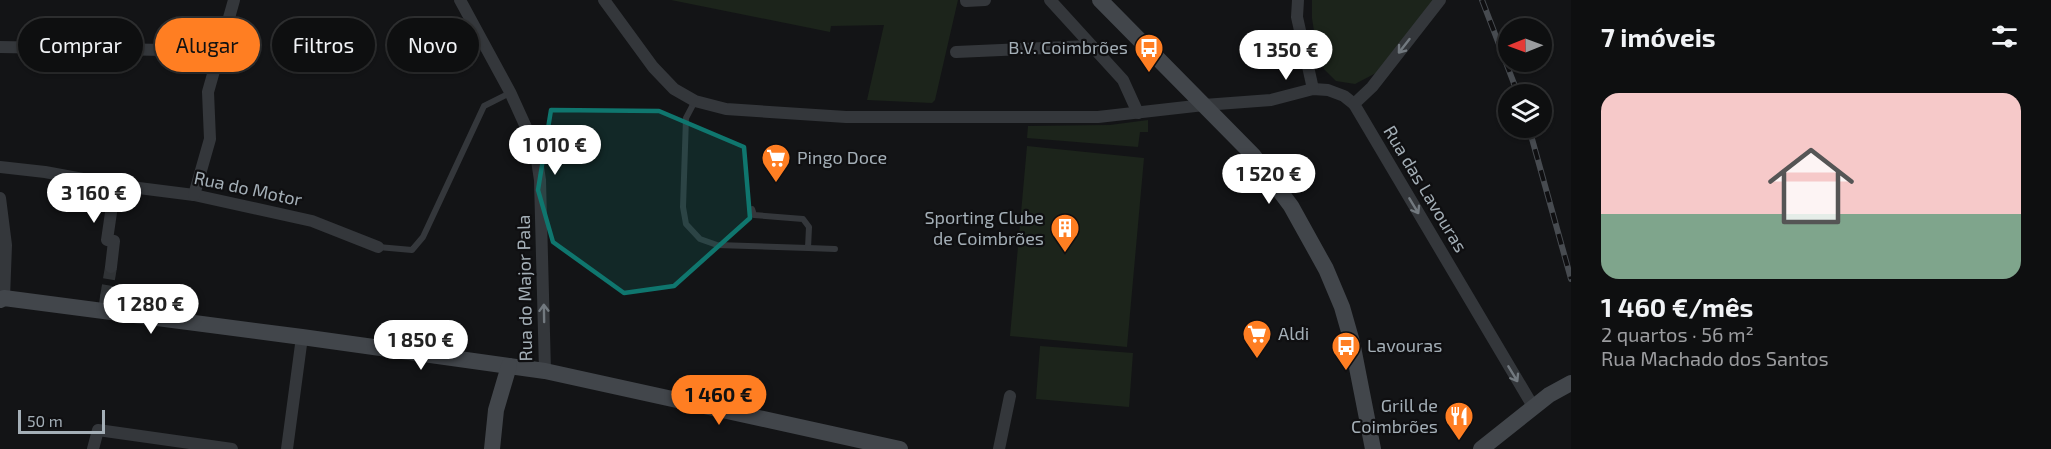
<!DOCTYPE html>
<html lang="pt">
<meta charset="utf-8">
<style>
body{margin:0;font-family:"Exo 2",sans-serif;background:#171819;color:#f1f3f6;height:100vh;display:flex;flex-direction:column;font-size:22px;white-space:nowrap}
*{box-sizing:border-box;margin:0}
p{font-size:20px;color:#9b9c9f}
.icon{flex:none;width:33px;height:33px;fill:none;stroke:currentColor;stroke-width:2;stroke-linecap:round;stroke-linejoin:round}
.map{position:relative;flex:1;overflow:hidden}
.sheet{display:flex;flex-direction:column;background:#0e0f10;width:480px}
.sheet>*{flex:none}
.hud{position:absolute;left:18px;top:18px;width:570px;height:54px;display:flex;gap:12px}
.needle{width:39px;rotate:269deg}
.tools{position:absolute;left:1498px;top:18px;display:grid;gap:12px}
.tools a{display:grid;place-items:center;width:54px;height:54px;border-radius:50%;background:#0e0f10;box-shadow:0 2px 4px #0004,0 0 0 2px #2e2f30;font-size:30px}
.scale{position:absolute;left:18px;bottom:15px;width:87px;box-sizing:border-box;padding-left:6px;border:3px solid #a4afb7;border-top:0;font-size:16px;line-height:21px;white-space:nowrap;color:#a4afb7;-webkit-text-stroke:4px #0f0f11;paint-order:stroke}
.price{position:absolute;translate:-50% -51px;padding:0 14px;border-radius:21px;background:#fff;color:#222;font-size:20px;line-height:39px;filter:drop-shadow(0 2px 3px #0008)}
.price::after{content:'';position:absolute;left:50%;top:36px;width:18px;height:14px;margin-left:-9px;background:inherit;clip-path:polygon(0 0,100% 0,50% 100%)}
.price.on{background:#ff7e22;color:#111}
ul{padding:0;list-style:none}
li{display:grid;align-content:center;gap:12px;height:318px;padding:0 30px}
li+li{border-top:2px solid #2e2f30}
li span{display:grid;place-items:center;height:186px;border-radius:18px;color:#555}
li>.icon{margin-inline-start:auto}
span .icon{width:108px;height:108px;fill:#fffc;stroke-width:1}
li b{font-size:26px}
h2{display:flex;justify-content:space-between;align-items:center;height:72px;padding:0 30px;font-size:26px}
.tag{padding:0 21px;border-radius:27px;background:#0e0f10;box-shadow:0 2px 4px #0004,0 0 0 2px #2e2f30;font-size:21px;line-height:54px}
.tag.on{background:#ff7e22;color:#111}
main{display:flex;flex:1;min-height:0}
.map>svg:first-child{display:block}
</style>
<main>
<div class="map">
<svg width="1571" height="449" viewBox="0 0 1571 449">
<rect width="100%" height="100%" fill="#131416"/>
<g fill="#1c241b">
<path d="M671 0H958L935 100 932 103 867 100 884 25 831 26 830 32Z"/>
<path d="M1312 0H1434L1376 73 1355 84 1336 81 1324 69 1316 44 1312 18Z"/>
<path d="M1148 120V132H1140L1138 147 1027 138 1028 126 1110 125Z"/>
<path d="M1027 146 1144 158 1127 347 1010 336Z"/>
<path d="M1040 346 1133 353 1129 407 1036 399Z"/>
</g>
<g fill="none" stroke-linecap="round" stroke-linejoin="round">
<path stroke="#303336" stroke-width="12" stroke-dasharray="12 6" stroke-linecap="butt" d="M106 297 111 267"/>
<g stroke="#34373b" stroke-width="6">
<path d="M695 101 686 118 683 207 686 224 700 239 717 245 808 248 809 227 803 219 754 215 752 209"/>
<path d="M378 247 412 250 423 237 484 106 510 93"/>
<path d="M808 248 835 249"/>
</g>
<g stroke="#34373b" stroke-width="12">
<path d="M460 0 510 92 535 147 540 180 545 371"/>
<path d="M604 0 653 67 674 89 695 101 726 109 846 117H1098L1204 105 1271 100 1313 89 1328 90 1344 96 1354 104"/>
<path d="M1050 0 1123 80 1138 113"/>
<path d="M1298 0 1297 17 1313 89"/>
<path d="M1440 0 1372 87 1354 104 1534 408"/>
<path d="M966 1 985 0"/>
<path d="M0 47 219 51"/>
<path d="M956 52 1090 46"/>
<path d="M0 167 45 172 115 185 194 195 312 221 378 247"/>
<path d="M194 195 210 139 208 92 234 0"/>
<path d="M0 198 6 245 4 298"/>
<path d="M111 267 114 241 107 240 115 185"/>
<path d="M104 312 106 297"/>
<path d="M93 449 98 430 232 449"/>
<path d="M287 449 302 337"/>
<path d="M999 449 1010 396"/>
</g>
<g stroke="#42464b" stroke-width="16">
<path d="M1100 0 1253 155 1291 206 1326 269 1342 307 1352 342 1373 449"/>
<path d="M0 300 4 298 302 337 545 371 900 449"/>
<path d="M492 449 496 410 509 366"/>
<path d="M1481 449 1549 395 1571 383"/>
</g>
<g stroke="#474b50" stroke-width="6">
<g id="rail">
<path d="M1482 0 1518 94"/>
<path d="M1529 128 1571 279"/>
</g>
</g>
<use href="#rail" stroke="#0f0f11" stroke-width="4" stroke-dasharray="11" stroke-linecap="butt"/>
</g>
<defs><path id="oneway-shaft" d="M-6 0H5M1.5-3L5.5 0L1.5 3" fill="none" stroke-width="1.6" stroke-linecap="round" stroke-linejoin="round" transform="scale(1.5)"/></defs>
<g stroke="#72797f">
<use href="#oneway-shaft" transform="translate(1404 46) rotate(128)"/>
<use href="#oneway-shaft" transform="translate(1414 206) rotate(59)"/>
<use href="#oneway-shaft" transform="translate(544 313) rotate(-91)"/>
<use href="#oneway-shaft" transform="translate(1513 374) rotate(59)"/>
</g>
<path fill="#0f766e" fill-opacity="0.2" stroke="#0f766e" stroke-width="4.5" stroke-linejoin="round" d="M551 110 659 111 744 147 750 218 674 286 624 293 553 242 538 190Z"/>
<defs>
<g id="bus-pin" transform="scale(1.5)"><path d="M0 17L-7.5 6A9.5 9.5 0 1 1 7.5 6Z" fill="#ff7e22" stroke="#0f0f11"/><path d="M-5-6H5V4H4V6H2V4H-2V6H-4V4H-5ZM-3.5-4V0h7V-4ZM-3.5 1.2v1.5H-2V1.2ZM2 1.2v1.5H3.5V1.2Z" fill="#fff"/></g>
<g id="supermarket-pin" transform="scale(1.5)"><path d="M0 17L-7.5 6A9.5 9.5 0 1 1 7.5 6Z" fill="#ff7e22" stroke="#0f0f11"/><path d="M-6-5.5h2.5l.6 2H6L4.5 2H-2.5L-4.4-4H-6ZM-1.5 3.2a1.3 1.3 0 1 0 .1 0ZM3 3.2a1.3 1.3 0 1 0 .1 0Z" fill="#fff"/></g>
<g id="building-pin" transform="scale(1.5)"><path d="M0 17L-7.5 6A9.5 9.5 0 1 1 7.5 6Z" fill="#ff7e22" stroke="#0f0f11"/><path d="M-4-6H4V6H1V3H-1V6H-4ZM-2.5-4.3h1.7v1.8h-1.7ZM.8-4.3h1.7v1.8H.8ZM-2.5-1h1.7V.8h-1.7ZM.8-1h1.7V.8H.8Z" fill="#fff"/></g>
<g id="restaurant-pin" transform="scale(1.5)"><path d="M0 17L-7.5 6A9.5 9.5 0 1 1 7.5 6Z" fill="#ff7e22" stroke="#0f0f11"/><path d="M-5-6h1v4h1v-4h1v4h1v-4h1v5L-1.5 .5V6h-2V.5L-5-1ZM5-6V6H3V1.5H1.5Q1.5-4 5-6Z" fill="#fff"/></g>
</defs>
<g fill-rule="evenodd">
<use href="#bus-pin" x="1149" y="48"/>
<use href="#supermarket-pin" x="776" y="158"/>
<use href="#building-pin" x="1065" y="228"/>
<use href="#supermarket-pin" x="1257" y="334"/>
<use href="#bus-pin" x="1346" y="346"/>
<use href="#restaurant-pin" x="1459" y="416"/>
</g>
<g text-anchor="middle" stroke-width="4.5" stroke-linejoin="round" paint-order="stroke">
<g font-size="18" fill="#a4afb7" stroke="#0f0f11" text-anchor="end">
<text x="1128" y="54">B.V. Coimbrões</text>
<text x="797" y="164" text-anchor="start">Pingo Doce</text>
<text x="1044" y="224">Sporting Clube<tspan x="1044" dy="21">de Coimbrões</tspan></text>
<text x="1278" y="340" text-anchor="start">Aldi</text>
<text x="1367" y="352" text-anchor="start">Lavouras</text>
<text x="1438" y="412">Grill de<tspan x="1438" dy="21">Coimbrões</tspan></text>
</g>
<g font-size="18" fill="#a4afb7" stroke="#0f0f11">
<text transform="translate(248 189) rotate(12)" y="6">Rua do Motor</text>
<text transform="translate(1425 189) rotate(59)" y="6">Rua das Lavouras</text>
<text transform="translate(525 288) rotate(-91)" y="6">Rua do Major Pala</text>
</g>
</g>
</svg>
<div class="tools">
<a><svg class="needle" viewBox="-14 -14 28 28"><path d="M0-13l5 13h-10z" fill="#e53935"/><path d="M0 13l5-13h-10z" fill="#9b9c9f"/></svg></a>
<a><svg class="icon" aria-label="layers" viewBox="0 0 24 24"><path d="M12 4l9 5-9 5-9-5zM3 14l9 5 9-5"/></svg></a>
</div>
<div class="scale">50 m</div>
<b class="price" style="left:1286px;top:81px">1 350 €</b>
<b class="price" style="left:555px;top:176px">1 010 €</b>
<b class="price" style="left:1269px;top:205px">1 520 €</b>
<b class="price" style="left:94px;top:224px">3 160 €</b>
<b class="price" style="left:151px;top:335px">1 280 €</b>
<b class="price" style="left:421px;top:371px">1 850 €</b>
<b class="price on" style="left:719px;top:426px">1 460 €</b>
<div class="hud">
<a class="tag">Comprar</a>
<a class="tag on">Alugar</a>
<a class="tag">Filtros</a>
<a class="tag">Novo</a>
</div>
</div>
<section class="sheet">
<h2>7 imóveis<svg class="icon" aria-label="filters" viewBox="0 0 24 24"><path d="M4 7h16M4 17h16"/><circle cx="9" cy="7" r="2"/><circle cx="15" cy="17" r="2"/></svg></h2>
<ul>
<li><span style="background:linear-gradient(#f6c9c9 65%,#7fa58c 0)"><svg class="icon" aria-label="home" viewBox="0 0 24 24"><path d="M3 11l9-7 9 7M6 9v11h12V9"/></svg></span><div><b>1 460 €/mês</b><p>2 quartos · 56 m²</p><p>Rua Machado dos Santos</p></div></li>
</ul>
</section>
</main>
